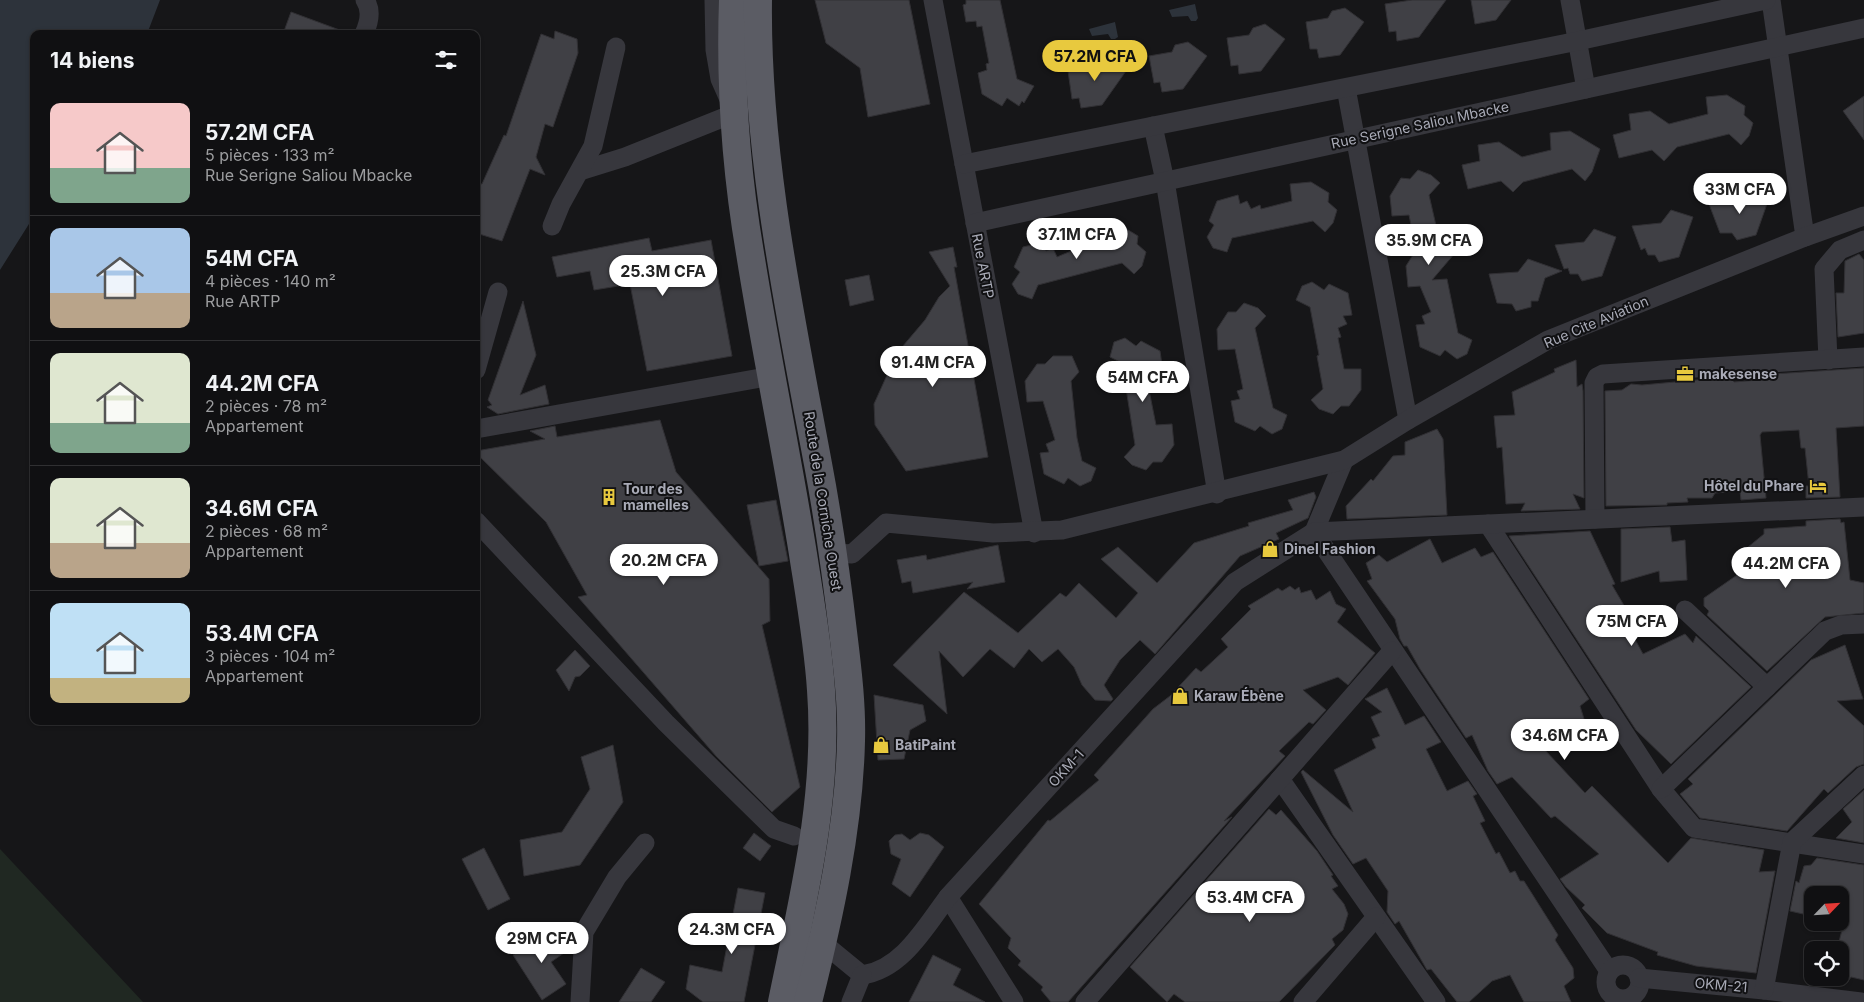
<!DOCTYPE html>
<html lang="fr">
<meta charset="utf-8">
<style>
body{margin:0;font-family:Inter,sans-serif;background:#19191b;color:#f1f3f6;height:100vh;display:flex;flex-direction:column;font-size:19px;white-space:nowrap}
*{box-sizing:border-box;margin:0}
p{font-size:16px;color:#9c9d9f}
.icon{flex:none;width:28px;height:28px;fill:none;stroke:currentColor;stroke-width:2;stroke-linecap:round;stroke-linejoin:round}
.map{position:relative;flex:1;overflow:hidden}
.details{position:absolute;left:30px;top:30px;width:450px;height:695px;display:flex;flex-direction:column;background:#101012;border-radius:10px;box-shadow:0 1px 4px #0004,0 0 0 1px #303032}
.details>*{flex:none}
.needle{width:32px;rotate:65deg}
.fabs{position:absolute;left:1804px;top:886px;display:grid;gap:10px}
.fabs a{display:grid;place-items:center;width:45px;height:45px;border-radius:10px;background:#101012;box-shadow:0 1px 4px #0004,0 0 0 1px #303032;font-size:25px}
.price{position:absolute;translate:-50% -42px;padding:0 11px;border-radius:18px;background:#fff;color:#222;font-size:16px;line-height:32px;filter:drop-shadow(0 1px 2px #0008)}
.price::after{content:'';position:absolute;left:50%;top:30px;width:15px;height:11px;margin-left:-8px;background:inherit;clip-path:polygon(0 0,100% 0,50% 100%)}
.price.on{background:#e8c93e;color:#111}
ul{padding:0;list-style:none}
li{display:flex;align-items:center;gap:15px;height:125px;padding:0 20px}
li+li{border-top:1px solid #303032}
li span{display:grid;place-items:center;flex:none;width:140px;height:100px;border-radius:10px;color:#555}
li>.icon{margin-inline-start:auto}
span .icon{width:60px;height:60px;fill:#fffc;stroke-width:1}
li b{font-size:21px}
h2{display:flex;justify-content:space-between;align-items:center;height:60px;padding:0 20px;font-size:21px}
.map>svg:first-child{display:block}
</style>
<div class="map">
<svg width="1864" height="1002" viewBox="0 0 1864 1002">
<rect width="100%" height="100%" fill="#161618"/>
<path fill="#202822" d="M0 849 143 1002H0Z"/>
<g fill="#2d333b">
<path d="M0 0H160L147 34H34V216L0 270Z"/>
<path d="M1195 4 1198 18 1196 21H1191L1188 16 1172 17 1169 10Z"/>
<path d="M1115 22 1118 37 1115 39H1111L1108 34 1092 36 1089 29Z"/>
</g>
<g fill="#404045" stroke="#313034">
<path d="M815 0H909L930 104 868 117 860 68 826 43Z"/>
<path d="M966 0H1000L1017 79 1034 86 1024 103 1022 101 1019 106 1007 98 1002 106 982 94 978 73 987 70 986 64 989 63 982 26 977 27 976 21 966 22 963 5 966 4Z"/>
<path d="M1412 0H1446L1419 37 1397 41 1396 31 1389 32 1385 4Z"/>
<path d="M1471 0H1511L1496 20 1475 24Z"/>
<path d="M1345 8 1364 22 1340 55 1319 58 1317 49H1310L1306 22 1328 18 1332 11Z"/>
<path d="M291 12 345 32V34H283Z"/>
<path d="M1265 24 1285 39 1261 71 1239 74 1238 65 1231 66 1227 38 1249 35 1253 28Z"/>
<path d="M555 31 577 39 578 53 553 127 545 124 536 157 545 175 530 169 502 241 476 233 478 201 476 184H482L504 135 506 136 541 34 554 39Z"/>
<path d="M1188 42 1207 56 1183 89 1162 92 1160 82 1154 83 1149 56 1172 52 1175 45Z"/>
<path d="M1107 57 1126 71 1102 105 1081 108 1079 98 1072 99 1068 71 1090 68 1094 61Z"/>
<path d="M1727 95 1745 106 1744 115 1753 123 1749 136 1741 145 1729 134 1677 147 1664 161 1652 150 1619 158 1613 135 1631 130 1629 114 1650 111 1669 124 1708 114 1706 97Z"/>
<path d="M1864 96V140L1843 111Z"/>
<path d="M1570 131 1600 149 1592 172 1585 181 1572 169 1523 182 1513 192 1501 181 1468 189 1462 165 1480 161 1478 145 1499 142 1522 157 1551 150 1550 133Z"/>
<path d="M1418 170 1431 175 1440 183 1429 195 1440 243 1447 245 1455 253 1432 280 1447 279 1458 333 1472 340 1467 354 1457 359 1445 350 1440 356 1420 347 1416 325 1425 324 1422 316 1431 312 1420 286 1408 287 1406 266 1416 250 1409 215 1392 216 1390 196 1401 178 1410 179Z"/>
<path d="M1311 182 1329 193 1328 202 1337 210 1333 223 1325 232 1313 221 1232 238 1227 252 1213 248 1207 237 1214 225 1209 221 1217 201 1238 195 1240 204 1247 201 1251 209 1260 205 1261 209 1292 201 1290 184Z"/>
<path d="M1747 188 1759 192 1763 200 1768 201 1756 235 1737 240 1732 233H1720L1709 204 1738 201Z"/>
<path d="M1671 210 1693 217 1679 257 1659 262 1655 255H1648L1645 248 1641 250 1632 226 1661 223Z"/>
<path d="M1120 225 1138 236 1137 244 1146 252 1142 266 1134 274 1122 263 1038 285 1032 299 1018 294 1012 284 1020 272 1014 267 1023 247 1044 242 1046 251 1053 248 1057 257 1071 251 1101 243 1099 227Z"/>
<path d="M1594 229 1616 237 1602 276 1582 281 1578 274H1570L1568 268 1564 269 1555 245 1584 242Z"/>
<path d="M649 238 652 251 711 240 732 356 647 371 630 284 594 290 590 271 557 277 552 257Z"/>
<path d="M953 247 957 267H954L988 457 906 471 875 425 874 404 897 353 925 320 939 297 950 286 929 252Z"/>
<path d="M1859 254 1864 260V333L1838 337 1836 293H1844L1845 261Z"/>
<path d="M1528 259 1562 271 1545 278 1538 301H1531V307L1516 311 1512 304 1497 303 1489 274 1518 272Z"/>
<path d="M869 275 874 300 850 306 845 280Z"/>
<path d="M1312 282 1324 290 1329 284 1348 293 1352 315 1343 316 1347 324 1338 328 1341 337 1338 338 1344 369H1361V390L1349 406H1341L1333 414 1319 409 1311 400 1323 389 1317 356 1319 355 1310 307 1296 300 1302 286Z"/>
<path d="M523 301 536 355 520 395 545 385 549 404 498 414 487 407 492 405 488 400Z"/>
<path d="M1244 303 1258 308 1266 316 1255 328 1273 408 1287 415 1282 429 1272 434 1260 426 1255 431 1235 422 1231 401 1240 399 1237 391 1243 389 1235 349 1218 350 1217 329 1228 312H1236Z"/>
<path d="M1125 338 1136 346 1141 341 1160 351 1163 372 1154 374 1157 382 1148 385 1156 425 1172 424 1174 445 1162 462H1153L1146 470 1132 465 1124 457 1135 445 1122 363 1110 357 1114 342Z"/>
<path d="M1053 356H1072L1079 372 1071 381 1077 438 1082 461 1096 468 1091 481 1080 486 1068 478 1064 484 1044 474 1040 453 1049 452 1046 444 1055 440 1043 401 1027 402 1025 381 1037 364H1045Z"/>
<path d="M1576 360 1577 387 1582 384 1583 391 1584 498 1573 494 1580 509 1521 511 1525 503 1506 504 1502 447 1497 448 1494 416 1515 415 1512 392 1555 372 1554 369Z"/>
<path d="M1864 368V426L1836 428 1840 497 1806 498V486H1809L1805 448H1801L1799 430 1762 432 1760 435 1766 498 1741 500 1740 491 1715 493 1712 498H1687L1688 502 1667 503V505L1606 506 1605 391 1622 390 1631 384 1642 385 1730 377 1734 382 1759 380 1758 375Z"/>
<path d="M660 420 676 472 769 579 770 621 762 625 800 787 772 812 716 756 578 597 587 595 546 522 476 453V451L545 439 530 431 555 426 557 437Z"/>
<path d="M1437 429 1443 439 1447 515 1347 519 1346 506 1371 479 1373 481 1393 456 1405 455V442Z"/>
<path d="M1314 492 1316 497 1308 518 1276 533 1279 539 1240 556 1155 654 1140 640 1120 660 1104 685 1113 699 1111 701 1095 700 1082 685 1074 667 1058 649 1042 662 1029 649 1014 668 990 649 963 677 939 651 947 714 893 665 964 592 1018 633 1060 593 1066 597 1079 583 1116 618 1138 593 1101 559 1118 547 1157 583 1194 543 1249 526 1248 523 1293 510 1288 500Z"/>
<path d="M776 500 788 561 759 566 747 505Z"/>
<path d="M1840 519 1841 523 1844 522 1850 580 1864 583V613L1825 617 1767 671 1707 615 1709 611 1704 606V598L1740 573 1731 561 1764 534V529L1806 526V521Z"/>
<path d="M1670 527 1672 542 1685 540 1687 580 1660 582 1659 571 1621 582V529Z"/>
<path d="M1590 531 1615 584 1612 585 1632 619 1626 623 1643 654 1685 634 1693 643 1696 636 1751 687 1671 764 1636 730 1509 536Z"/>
<path d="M1430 539 1442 563 1475 548 1481 557 1493 552 1589 699 1580 706 1585 722 1572 728 1568 726 1531 735 1585 793 1592 786 1668 863 1691 838 1764 850 1759 872 1775 871 1756 973 1696 966 1657 955 1658 952 1607 933 1582 908 1585 905 1566 887 1560 879 1599 854 1555 816 1551 818 1512 777 1497 784 1488 771 1472 735 1466 738 1420 669 1407 646H1404L1400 639 1395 619 1367 581 1372 579 1366 563 1379 555 1387 562Z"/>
<path d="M998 545 1005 582 967 589 973 582 913 593 911 581 902 583 897 560 926 555 927 560Z"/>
<path d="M1290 586 1295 590 1299 587 1301 593 1311 590 1316 600 1330 591 1336 604 1346 609 1337 622 1375 653 1348 685 1338 677 1303 690 1326 710 1313 724 1309 722 1279 751 1285 756 1224 821 1232 817 1068 1002H1051L1041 990 1043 987 1018 965 1021 961 1008 948 1011 938 979 904 1048 820 1050 821 1099 780 1094 775 1153 709 1170 696 1196 668 1201 672 1228 647 1221 639 1251 609 1248 606 1278 588 1282 591Z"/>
<path d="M1845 645 1863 699 1837 701 1864 726V764L1856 767 1828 793 1824 789 1787 831 1700 818 1680 794 1693 784 1688 779 1811 660Z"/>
<path d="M575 650 590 666 580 676 575 677 569 691 556 670Z"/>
<path d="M1387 688 1405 725 1424 716 1441 742 1426 749 1447 791 1468 781 1477 794 1473 796 1485 821 1480 823 1496 854 1499 852 1510 873 1515 871 1520 881H1524L1558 935 1555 940 1573 968 1574 978 1564 986 1571 1002H1524L1510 975 1492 981 1469 1002H1457L1431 969 1427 970 1399 921 1395 924 1387 912 1388 891 1366 858 1353 864 1333 835 1301 772 1303 770 1353 812 1334 770 1376 748 1372 739 1380 736 1371 717 1382 712 1365 699Z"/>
<path d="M874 695 923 705 926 721 910 730 904 759 878 760Z"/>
<path d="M613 745 623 802 580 865 524 876 520 840 562 832 590 789 581 757Z"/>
<path d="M1864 790V843L1836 838 1852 822 1843 809Z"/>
<path d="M1269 809 1276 815 1281 810 1317 851 1333 875 1331 876 1338 886 1332 889 1344 904 1348 914 1343 930 1332 939 1335 945 1279 1002H1185L1174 994 1167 1002 1130 967Z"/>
<path d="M754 833 771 846 760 861 743 848Z"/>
<path d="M920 833 929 835 944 847 910 897 892 884 901 859 891 854 889 841 895 835 902 834 910 840Z"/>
<path d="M484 848 510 899 488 910 462 859Z"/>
<path d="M1817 858 1864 865V980L1851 977 1847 983 1836 978H1840V950H1837L1842 930 1834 922H1840V895H1812V916L1790 911 1796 881 1799 883 1804 866 1811 865Z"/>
<path d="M738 888 765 893 744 1002H703L686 989 690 965 722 972Z"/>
<path d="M530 930 537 940 549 931 564 953 551 962 566 984 542 1000 513 955 532 943Z"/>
<path d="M933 955 961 969 953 985 985 1002H909Z"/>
<path d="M641 968 665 982 651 1002H619Z"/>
</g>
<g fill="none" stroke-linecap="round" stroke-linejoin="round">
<g stroke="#37373d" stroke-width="19">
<path d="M933 0 1034 533"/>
<path d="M1570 0 1586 89"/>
<path d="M1771 0 1805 237"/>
<path d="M364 34C369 23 372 10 365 0"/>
<path d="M1346 88 1408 420"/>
<path d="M1153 126 1165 181 1217 494"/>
<path d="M964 164 1578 41 1766 0"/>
<path d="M580 171 625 157 735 113 720 79 715 50 714 0"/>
<path d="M975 223 1864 28"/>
<path d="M552 226 561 204 593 146 616 47"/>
<path d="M1828 360 1824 269 1840 250 1864 240"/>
<path d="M476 370 498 292"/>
<path d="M476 429 772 376"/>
<path d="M1595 519 1594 383 1597 377 1603 374 1864 357"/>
<path d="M476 521 666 723 774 829 794 836"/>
<path d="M1488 524 1661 789 1694 828 1864 854"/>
<path d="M1314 532 1609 971"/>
<path d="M1314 532 1344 460"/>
<path d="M835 553 852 554 886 523 993 533 1062 530 1344 460 1408 420 1548 340 1805 237 1864 216"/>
<path d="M1685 610 1767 687"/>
<path d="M1280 779 1436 1002"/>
<path d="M1661 789 1825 631 1841 625 1864 624"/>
<path d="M948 897 1014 1002"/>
<path d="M823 943 862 975C902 970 926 926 948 897L1235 582 1314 532 1864 507"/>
<circle cx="1623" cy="982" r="17"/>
<path d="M1639 978 1764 990 1861 1002"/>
<path d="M1764 990 1792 842 1864 775"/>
<path d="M580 1002 584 932 617 877 645 843"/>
<path d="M851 1002 862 975"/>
<path d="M1085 1002 1392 651"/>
<path d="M1303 1002 1376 917"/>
</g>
<g stroke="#5b5c64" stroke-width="28">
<path d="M733 0C730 84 736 171 750 253 766 354 787 454 803 554 810 599 818 644 821 690 829 796 803 899 782 1002"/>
<path d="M758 0C756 154 790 313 818 464 829 522 837 580 844 640 848 673 852 707 851 741 849 828 829 918 808 1002"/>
</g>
</g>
<defs>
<g id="office-bare" transform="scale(1.35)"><path d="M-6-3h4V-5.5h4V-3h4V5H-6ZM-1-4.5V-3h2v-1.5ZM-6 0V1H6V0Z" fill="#e8c93e" stroke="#111113" stroke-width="2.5" paint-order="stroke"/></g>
<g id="hotel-bare" transform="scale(1.35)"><path d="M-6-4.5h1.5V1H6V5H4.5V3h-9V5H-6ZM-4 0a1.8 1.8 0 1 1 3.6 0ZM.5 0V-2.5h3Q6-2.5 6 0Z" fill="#e8c93e" stroke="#111113" stroke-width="2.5" paint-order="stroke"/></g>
<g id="building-bare" transform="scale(1.35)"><path d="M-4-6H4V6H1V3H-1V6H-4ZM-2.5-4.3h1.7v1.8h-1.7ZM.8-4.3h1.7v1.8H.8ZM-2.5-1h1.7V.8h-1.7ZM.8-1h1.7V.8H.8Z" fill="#e8c93e" stroke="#111113" stroke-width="2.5" paint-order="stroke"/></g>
<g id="shop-bare" transform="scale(1.35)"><path d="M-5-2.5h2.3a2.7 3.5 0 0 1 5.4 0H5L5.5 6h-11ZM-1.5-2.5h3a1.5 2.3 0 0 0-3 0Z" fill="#e8c93e" stroke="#111113" stroke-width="2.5" paint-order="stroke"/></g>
</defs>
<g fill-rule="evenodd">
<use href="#office-bare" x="1685" y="374"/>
<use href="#hotel-bare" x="1818" y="486"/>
<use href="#building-bare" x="609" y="497"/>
<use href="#shop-bare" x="1270" y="549"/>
<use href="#shop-bare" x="1180" y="696"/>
<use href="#shop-bare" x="881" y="745"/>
</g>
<g text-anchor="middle" stroke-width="4" stroke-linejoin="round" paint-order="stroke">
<g font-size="14" fill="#a9abb7" stroke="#111113">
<text transform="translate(1420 125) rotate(-12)" y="5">Rue Serigne Saliou Mbacke</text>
<text transform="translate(983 266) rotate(79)" y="5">Rue ARTP</text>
<text transform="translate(1596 322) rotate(-23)" y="5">Rue Cite Aviation</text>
<text transform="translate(823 501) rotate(81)" y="5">Route de la Corniche Ouest</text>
<text transform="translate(1066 768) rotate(-48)" y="5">OKM-1</text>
<text transform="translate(1721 985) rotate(5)" y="5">OKM-21</text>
</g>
<g font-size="14" font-weight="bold" fill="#a9abb7" stroke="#111113" text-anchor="start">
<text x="1699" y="379">makesense</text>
<text x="1804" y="491" text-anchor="end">Hôtel du Phare</text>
<text x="623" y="494">Tour des<tspan x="623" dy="16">mamelles</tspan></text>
<text x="1284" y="554">Dinel Fashion</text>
<text x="1194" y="701">Karaw Ébène</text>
<text x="895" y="750">BatiPaint</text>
</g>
</g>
</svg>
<div class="fabs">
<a><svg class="needle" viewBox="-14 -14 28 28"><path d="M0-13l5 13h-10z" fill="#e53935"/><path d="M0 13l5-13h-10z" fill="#9c9d9f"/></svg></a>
<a><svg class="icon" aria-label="locate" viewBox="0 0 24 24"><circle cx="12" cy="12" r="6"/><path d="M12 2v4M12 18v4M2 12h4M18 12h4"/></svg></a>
</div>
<b class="price on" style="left:1095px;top:82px">57.2M CFA</b>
<b class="price" style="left:1740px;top:215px">33M CFA</b>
<b class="price" style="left:1077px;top:260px">37.1M CFA</b>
<b class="price" style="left:1429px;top:266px">35.9M CFA</b>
<b class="price" style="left:663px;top:297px">25.3M CFA</b>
<b class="price" style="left:933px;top:388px">91.4M CFA</b>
<b class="price" style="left:1143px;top:403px">54M CFA</b>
<b class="price" style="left:664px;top:586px">20.2M CFA</b>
<b class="price" style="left:1786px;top:589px">44.2M CFA</b>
<b class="price" style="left:1632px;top:647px">75M CFA</b>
<b class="price" style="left:1565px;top:761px">34.6M CFA</b>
<b class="price" style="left:1250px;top:923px">53.4M CFA</b>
<b class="price" style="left:732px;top:955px">24.3M CFA</b>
<b class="price" style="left:542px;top:964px">29M CFA</b>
<section class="details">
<h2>14 biens<svg class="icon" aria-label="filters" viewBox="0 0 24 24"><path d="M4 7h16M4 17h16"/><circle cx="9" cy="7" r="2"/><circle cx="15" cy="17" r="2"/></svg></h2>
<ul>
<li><span style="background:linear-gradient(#f6c9c9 65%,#7fa58c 0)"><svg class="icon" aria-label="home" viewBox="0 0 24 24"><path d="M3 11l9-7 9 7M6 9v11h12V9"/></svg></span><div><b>57.2M CFA</b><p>5 pièces · 133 m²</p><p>Rue Serigne Saliou Mbacke</p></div></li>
<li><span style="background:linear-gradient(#a9c7e8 65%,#b9a48a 0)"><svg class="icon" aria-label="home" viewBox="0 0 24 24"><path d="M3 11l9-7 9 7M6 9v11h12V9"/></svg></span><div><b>54M CFA</b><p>4 pièces · 140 m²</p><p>Rue ARTP</p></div></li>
<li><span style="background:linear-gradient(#dfe7d0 70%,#7fa58c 0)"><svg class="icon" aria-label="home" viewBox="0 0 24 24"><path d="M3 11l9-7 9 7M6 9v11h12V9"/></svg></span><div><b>44.2M CFA</b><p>2 pièces · 78 m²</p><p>Appartement</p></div></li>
<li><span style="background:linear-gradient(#dfe7d0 65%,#b9a48a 0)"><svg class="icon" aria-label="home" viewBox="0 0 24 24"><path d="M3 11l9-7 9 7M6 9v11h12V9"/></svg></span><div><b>34.6M CFA</b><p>2 pièces · 68 m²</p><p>Appartement</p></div></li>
<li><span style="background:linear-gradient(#bfe0f5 75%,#c2b280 0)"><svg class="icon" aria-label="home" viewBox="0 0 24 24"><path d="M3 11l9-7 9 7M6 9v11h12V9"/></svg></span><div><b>53.4M CFA</b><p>3 pièces · 104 m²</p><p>Appartement</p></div></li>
</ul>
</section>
</div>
